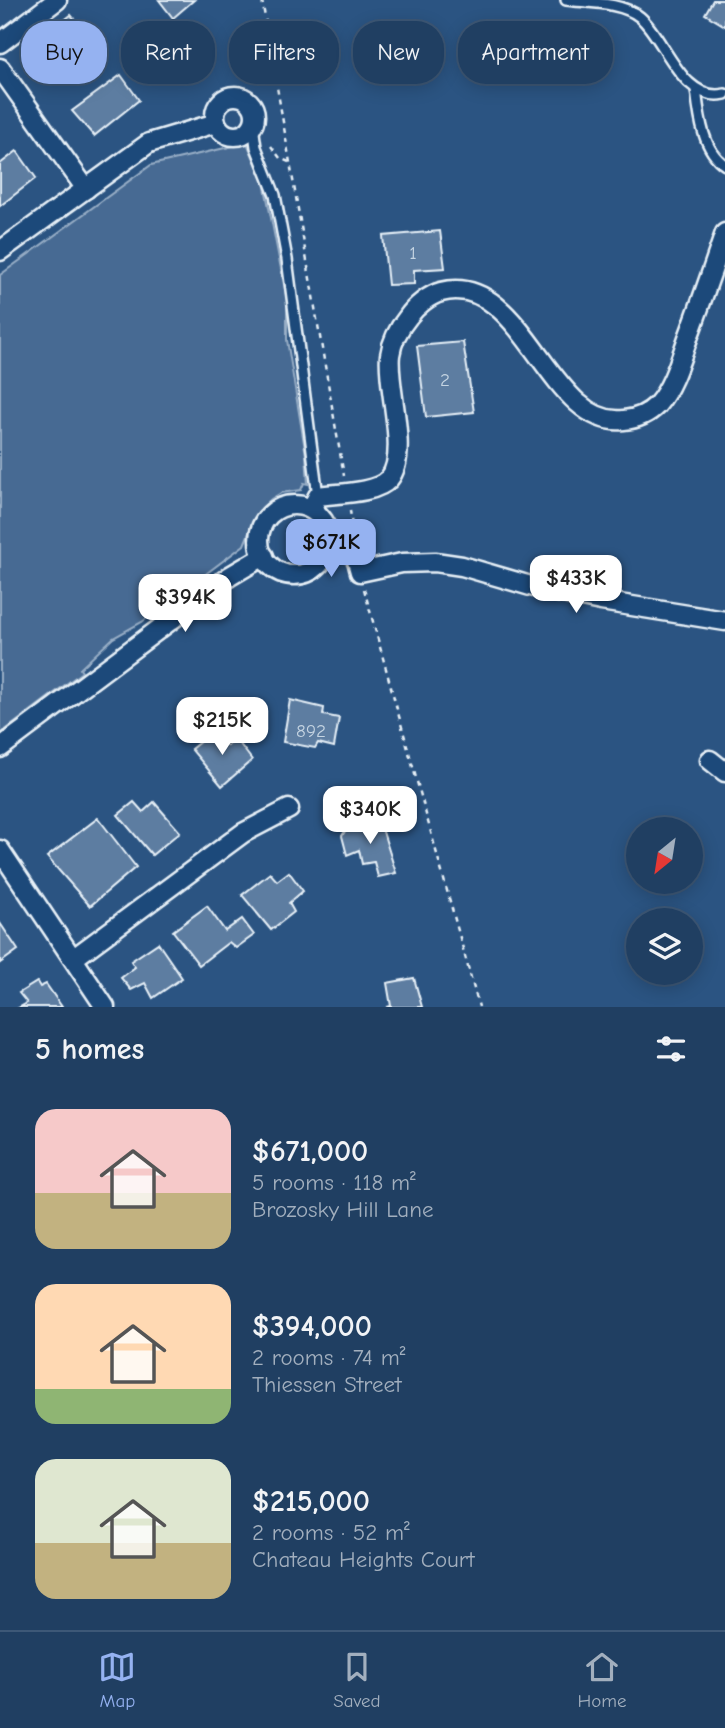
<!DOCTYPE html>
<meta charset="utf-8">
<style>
body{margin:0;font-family:"Comic Neue",sans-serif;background:#2d4a6b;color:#f1f3f6;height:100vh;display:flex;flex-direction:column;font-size:26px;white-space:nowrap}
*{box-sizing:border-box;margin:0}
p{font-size:23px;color:#a2afbe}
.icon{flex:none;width:38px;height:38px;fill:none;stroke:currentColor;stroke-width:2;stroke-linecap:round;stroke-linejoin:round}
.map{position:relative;height:1007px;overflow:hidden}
.drawer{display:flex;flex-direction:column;background:#203f62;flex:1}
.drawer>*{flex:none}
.banner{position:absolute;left:21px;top:21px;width:684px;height:63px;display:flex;gap:14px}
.needle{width:46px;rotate:210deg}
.controls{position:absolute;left:626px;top:817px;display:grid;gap:14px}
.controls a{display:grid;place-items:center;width:77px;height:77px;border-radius:50%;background:#203f62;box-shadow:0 4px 18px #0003,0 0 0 2px #3d5877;font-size:35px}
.price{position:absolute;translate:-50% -60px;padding:0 16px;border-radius:14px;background:#fff;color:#222;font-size:23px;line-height:46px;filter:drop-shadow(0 2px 4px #0008)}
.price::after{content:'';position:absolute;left:50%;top:42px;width:21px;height:16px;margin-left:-10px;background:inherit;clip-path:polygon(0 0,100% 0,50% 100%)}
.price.current{background:#95b2f1;color:#111}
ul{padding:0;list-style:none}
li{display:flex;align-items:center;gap:21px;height:175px;padding:0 35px}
li span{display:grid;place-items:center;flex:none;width:196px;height:140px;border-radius:21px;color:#555}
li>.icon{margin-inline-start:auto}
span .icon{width:84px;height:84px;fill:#fffc;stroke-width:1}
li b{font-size:30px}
h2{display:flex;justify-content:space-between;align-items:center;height:84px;padding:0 35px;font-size:30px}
.tag{padding:0 24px;border-radius:28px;background:#203f62;box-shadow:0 4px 18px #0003,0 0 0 2px #3d5877;font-size:24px;line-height:63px}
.tag.current{background:#95b2f1;color:#111}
.menu{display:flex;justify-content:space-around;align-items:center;height:98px;border-top:2px solid #3d5877;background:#203f62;font-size:19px;color:#a2afbe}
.menu a{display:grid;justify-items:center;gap:4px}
.menu .current{color:#95b2f1}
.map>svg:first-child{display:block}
</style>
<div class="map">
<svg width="725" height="1007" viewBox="0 0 725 1007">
<rect width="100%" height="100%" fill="#2b5482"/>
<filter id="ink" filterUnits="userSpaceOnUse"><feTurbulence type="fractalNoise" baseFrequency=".0143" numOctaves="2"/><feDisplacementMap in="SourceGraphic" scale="14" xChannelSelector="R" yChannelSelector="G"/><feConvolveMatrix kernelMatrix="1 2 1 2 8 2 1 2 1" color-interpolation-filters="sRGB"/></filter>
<g filter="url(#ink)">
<path fill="#476b93" stroke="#98aec6" stroke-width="2" d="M247 143 264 182 287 300V340L306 455 308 484 304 483 301 490 281 493 271 499 263 507 253 523 244 545 142 622 113 638 80 669 82 672 0 734V275L151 165Z"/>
<g fill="#5d7da1" stroke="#e8f1f8" stroke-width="2">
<path d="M159 0H194L173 18Z"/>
<path d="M713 0H725V26L705 14Z"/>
<path d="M71 15 91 39 48 76 26 50Z"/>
<path d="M121 75 139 100 94 136 72 111Z"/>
<path d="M17 151 36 178 0 206V164Z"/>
<path d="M440 231 445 268 414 270V284L388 285 383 236Z"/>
<path d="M463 342 474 412 426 417 417 346Z"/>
<path d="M290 700 324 708 323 715 339 718 334 747 318 743 315 748 283 742Z"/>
<path d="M215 730 227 746 236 739 252 760 222 786 191 749Z"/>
<path d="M134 802 143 812 154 802 180 832 152 855 118 815Z"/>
<path d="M98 818 136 867 90 906 47 857Z"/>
<path d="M379 819 396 873 378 877 374 862 362 864 359 850 347 855 342 836 349 825Z"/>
<path d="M289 872 303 891 289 903 294 912 271 930 242 895 270 873 277 881Z"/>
<path d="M207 906 225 931 242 919 254 935 236 948 229 942 199 965 173 931Z"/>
<path d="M0 923 18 950 0 963Z"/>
<path d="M158 943 182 978 153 998 145 983 131 990 121 978 135 967 131 961Z"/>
<path d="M414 978 422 1007H387L391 1006 387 983Z"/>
<path d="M37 982 40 987 46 984 62 1007H20L27 1003 19 993Z"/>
</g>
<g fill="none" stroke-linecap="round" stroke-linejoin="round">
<g stroke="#e8f1f8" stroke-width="14">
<g id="lane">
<path d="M566 0C588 3 622 2 640 17 665 38 682 104 725 94"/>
<path d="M696 89C699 114 702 150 725 165"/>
<path d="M253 125 256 147 275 195 287 259 318 496"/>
</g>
</g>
<g stroke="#e8f1f8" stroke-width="23">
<g id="street">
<path d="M0 43 57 0"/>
<path d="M0 68 86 189"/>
<circle cx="235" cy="116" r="20"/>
<path d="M0 251 149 143 216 123"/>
<circle cx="294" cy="540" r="35"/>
<path d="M311 509 318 496C336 493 376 494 389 479 410 454 386 386 390 355 392 340 399 328 408 317 415 307 429 295 441 292 523 270 549 429 624 420 636 419 648 414 657 405 673 386 680 360 688 338 701 303 713 268 725 233"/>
<path d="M329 542 356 557 360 572 402 563 435 562 462 566 534 587 601 601 725 621"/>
<path d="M0 748 230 576 264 556"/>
<path d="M710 760 725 772"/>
<path d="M0 850 105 1007"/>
<path d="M74 958 243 833 289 809"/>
</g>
</g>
<g stroke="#e8f1f8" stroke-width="2.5" stroke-dasharray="5 5" stroke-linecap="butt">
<path d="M262 0 344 476"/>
<path d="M271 146 280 158 289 162"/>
<path d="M350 510 353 535"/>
<path d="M364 589 479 1007"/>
</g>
<use href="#lane" stroke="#1f4a7a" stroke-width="9"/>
<use href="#street" stroke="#1f4a7a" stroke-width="18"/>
</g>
</g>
<g text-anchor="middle" stroke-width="5" stroke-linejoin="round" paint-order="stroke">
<g font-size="19" fill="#c5d4e2">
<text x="413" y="259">1</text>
<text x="445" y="386">2</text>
<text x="311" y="737">892</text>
</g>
</g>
</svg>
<div class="controls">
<a><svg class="needle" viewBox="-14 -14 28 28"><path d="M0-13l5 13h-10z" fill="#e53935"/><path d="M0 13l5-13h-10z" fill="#a2afbe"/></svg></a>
<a><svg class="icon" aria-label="layers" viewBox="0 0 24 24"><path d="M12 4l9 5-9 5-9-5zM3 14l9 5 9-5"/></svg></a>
</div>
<b class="price current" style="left:331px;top:579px">$671K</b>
<b class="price" style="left:576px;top:615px">$433K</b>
<b class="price" style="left:185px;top:634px">$394K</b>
<b class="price" style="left:222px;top:757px">$215K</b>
<b class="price" style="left:370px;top:846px">$340K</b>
<div class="banner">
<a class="tag current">Buy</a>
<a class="tag">Rent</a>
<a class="tag">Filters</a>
<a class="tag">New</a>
<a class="tag">Apartment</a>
</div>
</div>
<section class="drawer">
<h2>5 homes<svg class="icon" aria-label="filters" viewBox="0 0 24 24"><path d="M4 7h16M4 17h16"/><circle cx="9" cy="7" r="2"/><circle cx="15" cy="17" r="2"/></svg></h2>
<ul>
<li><span style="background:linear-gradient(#f6c9c9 60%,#c2b280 0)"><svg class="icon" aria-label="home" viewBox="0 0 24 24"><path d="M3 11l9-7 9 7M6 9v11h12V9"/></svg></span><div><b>$671,000</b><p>5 rooms · 118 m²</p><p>Brozosky Hill Lane</p></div></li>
<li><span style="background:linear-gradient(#ffd9b3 75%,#8fb573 0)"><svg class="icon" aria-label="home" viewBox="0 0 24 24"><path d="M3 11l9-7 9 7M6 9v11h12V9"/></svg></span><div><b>$394,000</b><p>2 rooms · 74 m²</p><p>Thiessen Street</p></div></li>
<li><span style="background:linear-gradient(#dfe7d0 60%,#c2b280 0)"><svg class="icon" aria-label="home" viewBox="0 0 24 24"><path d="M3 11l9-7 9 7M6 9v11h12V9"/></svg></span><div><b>$215,000</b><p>2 rooms · 52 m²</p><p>Chateau Heights Court</p></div></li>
</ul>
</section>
<nav class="menu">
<a class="current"><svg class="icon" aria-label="map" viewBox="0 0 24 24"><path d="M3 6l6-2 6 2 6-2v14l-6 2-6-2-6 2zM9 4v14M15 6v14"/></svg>Map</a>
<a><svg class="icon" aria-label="saved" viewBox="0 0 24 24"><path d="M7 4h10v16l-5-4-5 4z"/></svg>Saved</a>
<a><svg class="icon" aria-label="home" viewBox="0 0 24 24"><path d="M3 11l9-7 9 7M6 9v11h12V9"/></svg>Home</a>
</nav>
